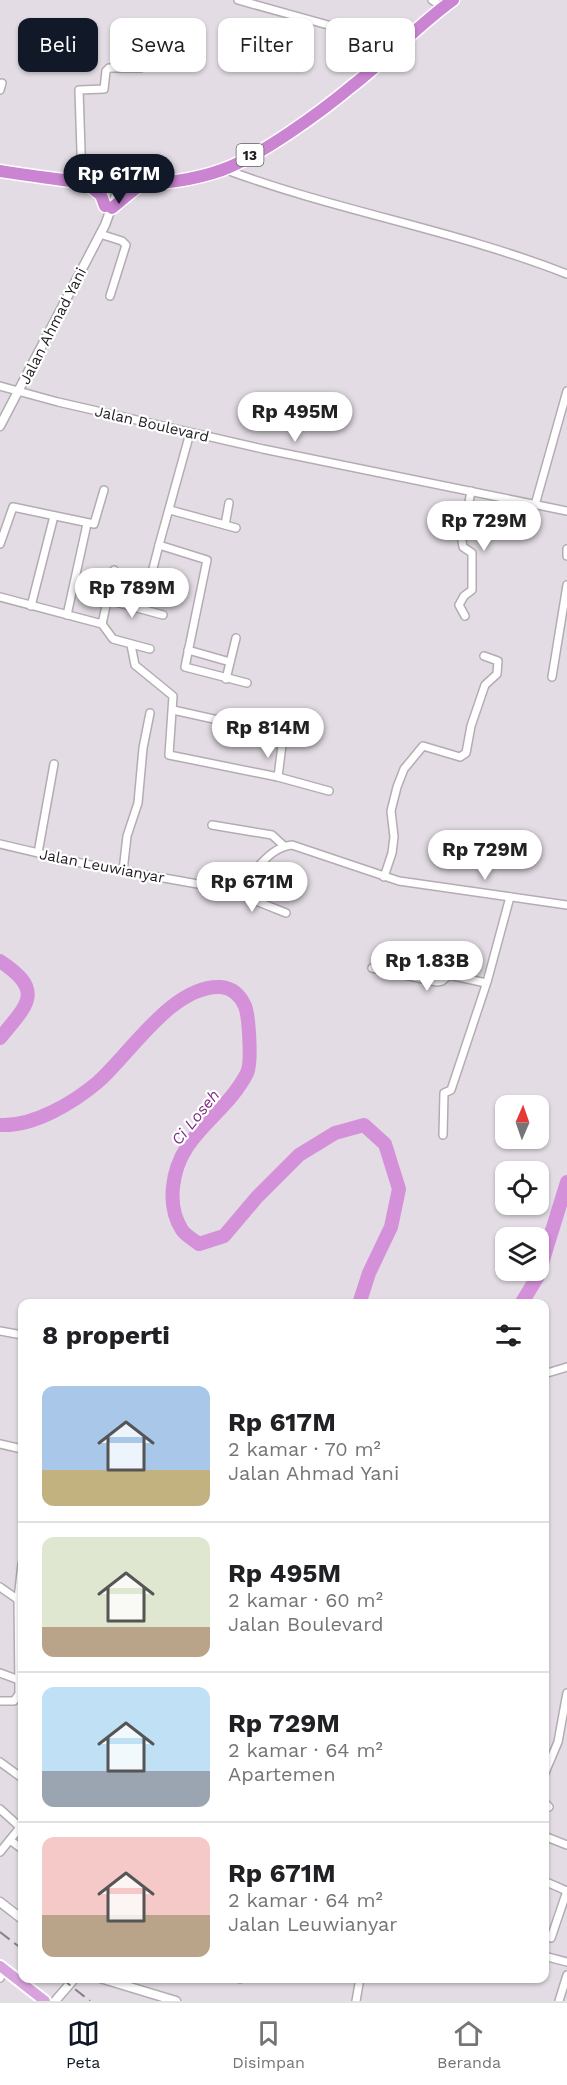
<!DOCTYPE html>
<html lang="id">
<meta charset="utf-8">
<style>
body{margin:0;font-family:"Work Sans",sans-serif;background:#f2f2f2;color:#202124;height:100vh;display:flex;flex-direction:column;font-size:22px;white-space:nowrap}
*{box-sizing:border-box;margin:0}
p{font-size:20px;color:#757577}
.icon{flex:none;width:33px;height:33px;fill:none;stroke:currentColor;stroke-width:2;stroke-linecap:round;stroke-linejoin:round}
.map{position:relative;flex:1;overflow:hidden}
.side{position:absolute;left:18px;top:1299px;width:531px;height:684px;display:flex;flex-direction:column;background:#fff;border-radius:12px;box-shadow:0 2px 4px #0004}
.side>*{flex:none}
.guide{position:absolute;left:18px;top:18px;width:531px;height:54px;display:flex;gap:12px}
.needle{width:39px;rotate:2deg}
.fabs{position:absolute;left:495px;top:1095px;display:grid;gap:12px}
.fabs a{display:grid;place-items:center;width:54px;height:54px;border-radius:12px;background:#fff;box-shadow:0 2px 4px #0004;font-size:30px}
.price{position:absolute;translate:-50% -51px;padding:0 14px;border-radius:21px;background:#fff;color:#222;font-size:20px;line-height:39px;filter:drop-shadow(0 2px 3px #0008)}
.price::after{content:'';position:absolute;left:50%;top:36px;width:18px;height:14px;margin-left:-9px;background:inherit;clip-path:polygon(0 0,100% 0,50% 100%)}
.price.active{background:#111827;color:#fff}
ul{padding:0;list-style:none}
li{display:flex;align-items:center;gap:18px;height:150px;padding:0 24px}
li+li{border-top:2px solid #e0e0e0}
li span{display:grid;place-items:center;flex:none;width:168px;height:120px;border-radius:12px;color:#555}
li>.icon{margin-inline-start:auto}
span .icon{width:72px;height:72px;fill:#fffc;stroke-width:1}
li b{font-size:26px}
h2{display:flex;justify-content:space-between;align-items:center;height:72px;padding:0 24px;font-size:26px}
.chip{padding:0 21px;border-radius:12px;background:#fff;box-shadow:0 2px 4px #0004;font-size:21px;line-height:54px}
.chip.active{background:#111827;color:#fff}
.tab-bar{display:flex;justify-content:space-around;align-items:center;height:84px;border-top:2px solid #e0e0e0;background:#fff;font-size:16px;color:#757577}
.tab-bar a{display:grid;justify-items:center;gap:3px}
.tab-bar .active{color:#111827}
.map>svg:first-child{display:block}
</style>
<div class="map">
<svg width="567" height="2001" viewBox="0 0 567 2001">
<rect width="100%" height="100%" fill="#e3dce4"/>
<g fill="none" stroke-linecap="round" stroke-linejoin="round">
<g stroke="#d490d9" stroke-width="14">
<path d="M0 961C45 991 28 1004 0 1038"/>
<path d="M0 1125C33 1127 73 1103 98 1082 130 1054 173 984 221 987 232 988 240 995 245 1006 249 1017 252 1063 247 1073 232 1103 205 1120 187 1147 172 1170 166 1205 182 1230 185 1235 194 1240 199 1244L224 1236 257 1197 299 1155 335 1133 364 1125 385 1144 399 1189 391 1227 369 1273 359 1304"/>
<path d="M521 1304 538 1276 567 1182"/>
</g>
<g stroke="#b3acb3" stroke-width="10">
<g id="minor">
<path d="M238 0 328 25 404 42"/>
<path d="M432 0 443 7"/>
<path d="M0 90 2 83"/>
<path d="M224 169C336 211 455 230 567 274"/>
<path d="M82 182 79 90 104 89 106 71 109 68H141"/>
<path d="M100 234 122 241 126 245 110 296"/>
<path d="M0 386 58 402 263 449 567 511"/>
<path d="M190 433 159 545 207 560 185 667 247 683"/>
<path d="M535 505 567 391"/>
<path d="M170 510 236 528"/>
<path d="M225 525 229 503"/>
<path d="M0 544 13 507 94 524 104 490"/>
<path d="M567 549V556"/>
<path d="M149 584 159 545"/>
<path d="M0 597 102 624 114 570"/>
<path d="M108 600 163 615"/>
<path d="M31 606 54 516"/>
<path d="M67 615 87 524"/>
<path d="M465 616 459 605 464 596 472 590V553L463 547 462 541 471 491"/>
<path d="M102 624 113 639 150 649"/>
<path d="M131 645 135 665 173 696 169 755 278 777 329 791"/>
<path d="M188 650 230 662"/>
<path d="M552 677 567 585"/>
<path d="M226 679 236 638"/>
<path d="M173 710 281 734 283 737 278 777"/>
<path d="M212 825 272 835 284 846"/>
<path d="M0 844 85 864 226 889C254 883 263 848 292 845L399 881 567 905"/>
<path d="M38 853 54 764"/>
<path d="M123 871 127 836 138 803 143 748 150 713"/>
<path d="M384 877 392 853 394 837 391 811 397 787 404 769 423 746 460 757 466 753 471 726 485 685 497 674 498 661 484 656"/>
<path d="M234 887 246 897 286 913"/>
<path d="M372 968 437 982 442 981 449 975 486 983"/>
<path d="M443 1135 444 1093 451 1090 487 982 510 897"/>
<path d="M0 1331 22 1335"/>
<path d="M544 1374 567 1367"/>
<path d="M0 1444 22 1449"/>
<path d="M0 1587 20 1601"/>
<path d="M0 1673 19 1680"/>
<path d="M0 1701H14L19 1694 18 1599 22 1564"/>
<path d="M0 1762 22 1778"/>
<path d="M544 1775 558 1742 567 1693"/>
<path d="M544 1802 549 1807"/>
<path d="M0 1809 20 1827"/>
<path d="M544 1836 567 1845"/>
<path d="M10 1840 22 1849"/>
<path d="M0 1852 22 1825"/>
<path d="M544 1881 567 1891"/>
<path d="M551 1938 567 1891"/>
<path d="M544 1956 567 1962"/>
<path d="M0 1978 5 1969"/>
<path d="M240 1979V1978"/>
<path d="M356 2001 360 1978"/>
<path d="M559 2001 567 1975"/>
</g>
</g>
<g stroke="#b3acb3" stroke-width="11">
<g id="tertiary">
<path d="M0 426 105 225 120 184"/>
<path d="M0 1902 22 1919"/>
<path d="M100 1978 176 2001"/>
<path d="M55 2001 75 1978"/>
</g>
</g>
<g stroke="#fff" stroke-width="14">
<path id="primary" d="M0 1966 45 2001"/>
</g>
<g stroke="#fff" stroke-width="15">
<g id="trunk">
<path d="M0 171C73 182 151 195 222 170 259 157 321 112 352 86 387 59 417 26 453 0"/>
<path d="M86 183 101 195 105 206"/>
<path d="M112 208 141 184"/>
</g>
</g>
<use href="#minor" stroke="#fff" stroke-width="7"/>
<use href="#tertiary" stroke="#fff" stroke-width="8"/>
<use href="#primary" stroke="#d8a3dd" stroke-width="10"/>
<use href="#trunk" stroke="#cb84d2" stroke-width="12"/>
<g stroke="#868187" stroke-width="2" stroke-dasharray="12 6" stroke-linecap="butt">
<path d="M0 1932 22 1949"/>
<path d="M61 1978 90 2001"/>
</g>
</g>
<g text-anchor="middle" stroke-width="4.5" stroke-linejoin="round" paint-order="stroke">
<rect fill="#fff" stroke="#626062" stroke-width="1.5" x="236.5" y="144" width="27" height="22" rx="4.5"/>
<g font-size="14" font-weight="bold" fill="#1f1c1f">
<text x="250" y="160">13</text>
</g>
<g font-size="15" fill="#1f1c1f" stroke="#fff">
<text transform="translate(53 326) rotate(-63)" y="5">Jalan Ahmad Yani</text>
<text transform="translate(152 424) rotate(13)" y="5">Jalan Boulevard</text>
<text transform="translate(102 866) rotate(11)" y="5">Jalan Leuwianyar</text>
</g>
<g font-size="16" font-style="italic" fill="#7e2e85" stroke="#fff">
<text transform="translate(195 1117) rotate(-51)" y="6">Ci Loseh</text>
</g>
</g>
</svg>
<div class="fabs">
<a><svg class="needle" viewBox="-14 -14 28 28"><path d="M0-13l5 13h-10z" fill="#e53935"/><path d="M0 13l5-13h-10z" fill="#757577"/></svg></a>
<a><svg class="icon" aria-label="locate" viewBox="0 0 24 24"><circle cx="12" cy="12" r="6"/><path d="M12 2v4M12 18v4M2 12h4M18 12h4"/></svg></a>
<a><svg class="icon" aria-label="layers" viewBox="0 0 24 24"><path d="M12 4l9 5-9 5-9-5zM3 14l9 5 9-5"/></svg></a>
</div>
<b class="price active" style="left:119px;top:205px">Rp 617M</b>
<b class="price" style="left:295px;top:443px">Rp 495M</b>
<b class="price" style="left:484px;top:552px">Rp 729M</b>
<b class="price" style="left:132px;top:619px">Rp 789M</b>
<b class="price" style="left:268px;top:759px">Rp 814M</b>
<b class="price" style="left:485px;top:881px">Rp 729M</b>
<b class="price" style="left:252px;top:913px">Rp 671M</b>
<b class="price" style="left:427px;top:992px">Rp 1.83B</b>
<div class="guide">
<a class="chip active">Beli</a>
<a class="chip">Sewa</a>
<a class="chip">Filter</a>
<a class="chip">Baru</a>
</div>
<section class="side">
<h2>8 properti<svg class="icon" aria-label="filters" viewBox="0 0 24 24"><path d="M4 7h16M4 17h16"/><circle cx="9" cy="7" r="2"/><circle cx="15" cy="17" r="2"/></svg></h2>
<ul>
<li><span style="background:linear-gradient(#a9c7e8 70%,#c2b280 0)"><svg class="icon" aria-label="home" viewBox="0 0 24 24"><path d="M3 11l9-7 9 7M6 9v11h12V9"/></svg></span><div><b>Rp 617M</b><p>2 kamar · 70 m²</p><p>Jalan Ahmad Yani</p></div></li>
<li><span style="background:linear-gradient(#dfe7d0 75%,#b9a48a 0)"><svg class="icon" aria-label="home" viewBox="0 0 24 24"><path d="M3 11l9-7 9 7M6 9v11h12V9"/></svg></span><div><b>Rp 495M</b><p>2 kamar · 60 m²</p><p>Jalan Boulevard</p></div></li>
<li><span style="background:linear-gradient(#bfe0f5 70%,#9aa5b1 0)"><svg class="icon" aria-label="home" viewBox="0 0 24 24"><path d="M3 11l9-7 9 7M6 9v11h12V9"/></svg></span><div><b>Rp 729M</b><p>2 kamar · 64 m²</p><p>Apartemen</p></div></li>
<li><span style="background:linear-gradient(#f6c9c9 65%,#b9a48a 0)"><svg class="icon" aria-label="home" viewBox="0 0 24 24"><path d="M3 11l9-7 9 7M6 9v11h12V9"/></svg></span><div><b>Rp 671M</b><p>2 kamar · 64 m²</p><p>Jalan Leuwianyar</p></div></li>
</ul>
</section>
</div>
<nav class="tab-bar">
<a class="active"><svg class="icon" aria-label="map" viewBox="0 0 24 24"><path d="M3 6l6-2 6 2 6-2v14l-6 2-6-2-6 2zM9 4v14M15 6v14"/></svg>Peta</a>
<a><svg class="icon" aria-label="saved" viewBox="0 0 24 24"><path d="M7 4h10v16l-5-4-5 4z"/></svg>Disimpan</a>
<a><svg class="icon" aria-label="home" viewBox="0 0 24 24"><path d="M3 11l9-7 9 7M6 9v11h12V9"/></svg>Beranda</a>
</nav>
